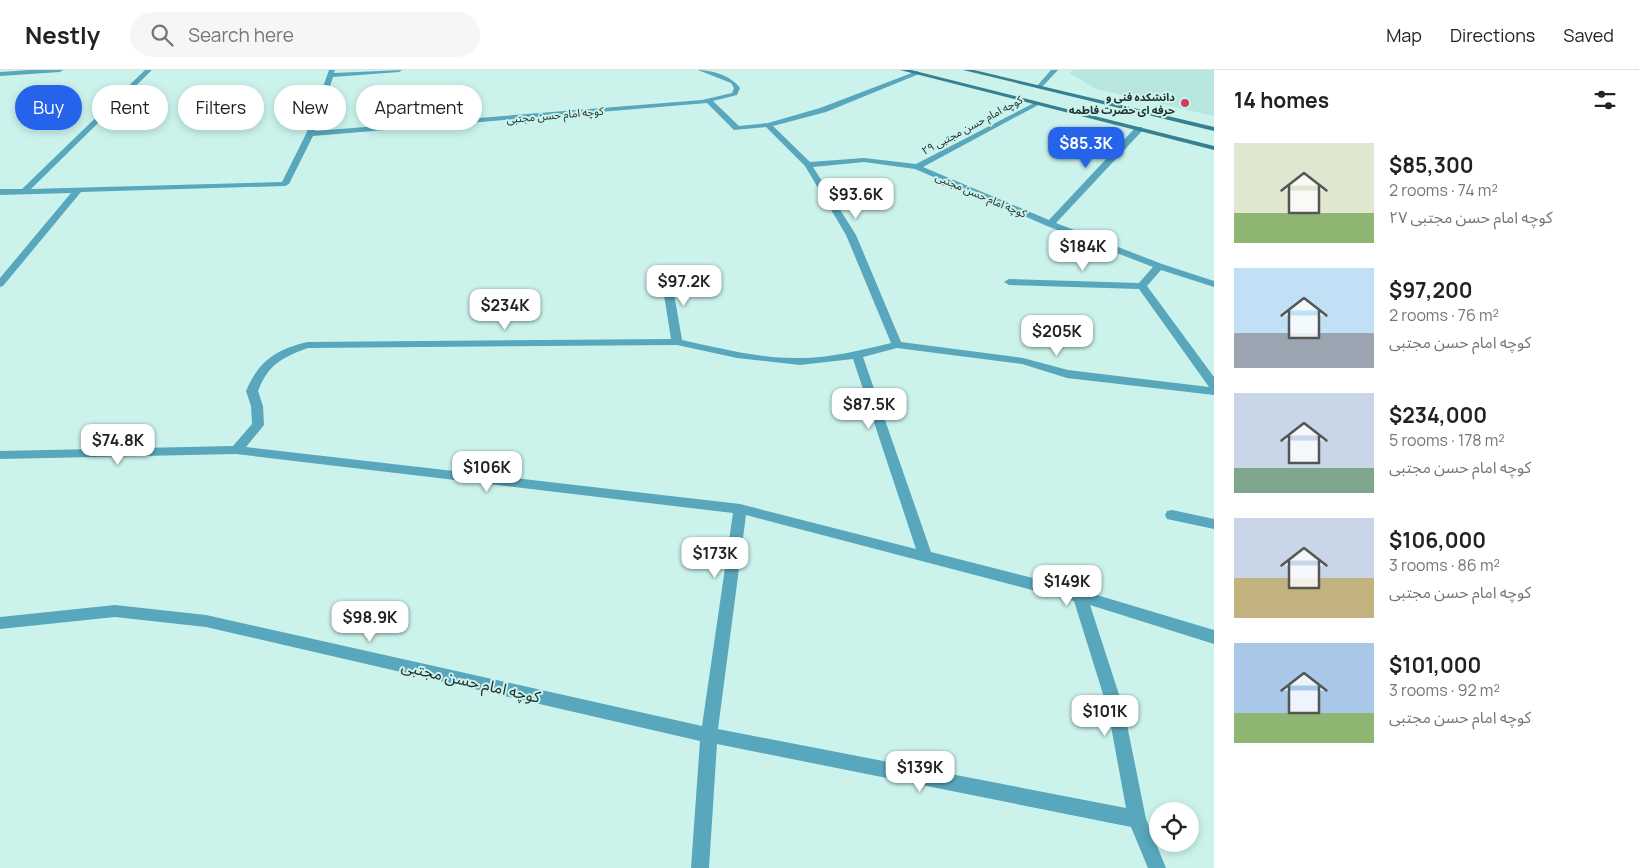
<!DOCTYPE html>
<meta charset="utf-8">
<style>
body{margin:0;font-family:Manrope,"Noto Sans Arabic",sans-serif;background:#f6f6f6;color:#222;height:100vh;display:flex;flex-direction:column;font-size:19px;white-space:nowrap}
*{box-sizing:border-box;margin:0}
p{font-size:16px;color:#767676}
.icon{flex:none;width:28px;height:28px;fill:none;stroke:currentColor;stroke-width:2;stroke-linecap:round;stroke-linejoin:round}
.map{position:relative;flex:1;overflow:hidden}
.side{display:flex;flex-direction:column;background:#fff;width:425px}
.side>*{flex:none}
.guide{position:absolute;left:15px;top:15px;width:475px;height:45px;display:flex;gap:10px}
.tools{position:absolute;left:1149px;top:732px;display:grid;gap:10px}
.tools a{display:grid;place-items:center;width:50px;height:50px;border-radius:50%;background:#fff;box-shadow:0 2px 8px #0003;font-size:25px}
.price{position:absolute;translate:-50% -42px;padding:0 11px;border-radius:10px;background:#fff;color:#222;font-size:16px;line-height:32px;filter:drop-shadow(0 1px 2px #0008)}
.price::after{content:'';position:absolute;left:50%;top:30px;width:15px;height:11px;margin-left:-8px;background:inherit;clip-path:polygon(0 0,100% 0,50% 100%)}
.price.active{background:#2563eb;color:#fff}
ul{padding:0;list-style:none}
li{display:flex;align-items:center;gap:15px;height:125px;padding:0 20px}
li span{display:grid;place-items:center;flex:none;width:140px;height:100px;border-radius:0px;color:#555}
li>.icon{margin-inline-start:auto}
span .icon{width:60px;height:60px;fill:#fffc;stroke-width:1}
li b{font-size:21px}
h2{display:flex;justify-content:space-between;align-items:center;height:60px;padding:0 20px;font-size:21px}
.tag{padding:0 18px;border-radius:22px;background:#fff;box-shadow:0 2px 8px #0003;font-size:18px;line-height:45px}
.tag.active{background:#2563eb;color:#fff}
header{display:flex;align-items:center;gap:30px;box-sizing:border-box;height:70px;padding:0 25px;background:#fff;border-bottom:1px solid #e0e0e0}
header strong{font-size:24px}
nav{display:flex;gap:28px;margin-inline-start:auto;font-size:18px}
.search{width:350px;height:45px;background:#f6f6f6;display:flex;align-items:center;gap:12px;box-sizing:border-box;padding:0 18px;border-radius:28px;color:#767676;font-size:19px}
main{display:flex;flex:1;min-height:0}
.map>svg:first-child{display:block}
</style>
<header>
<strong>Nestly</strong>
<div class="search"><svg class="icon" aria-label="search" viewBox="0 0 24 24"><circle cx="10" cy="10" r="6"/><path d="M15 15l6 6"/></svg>Search here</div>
<nav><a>Map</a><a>Directions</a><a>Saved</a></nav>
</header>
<main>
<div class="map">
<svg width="1214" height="798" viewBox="0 0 1214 798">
<rect width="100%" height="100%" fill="#cbf3ec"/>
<path fill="#b6e6df" d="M1073 0H1214V46L1096 19 1070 3Z"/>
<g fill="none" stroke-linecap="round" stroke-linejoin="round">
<g fill="#58a7bd" fill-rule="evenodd">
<path d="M30 0H63L60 2 0 6V2Z"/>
<path d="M145 0H152L31 119 282 112 306 64 329 0H335L334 3 402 0 399 2 333 7 315 61 702 30 732 23 734 18 731 13 698 0C712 0 732 6 740 18L737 25 713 31 739 56 768 53 820 38 917 1 920 3 919 4 826 42 773 56 810 92 864 88 916 94 1036 32H1040V34L923 97 1049 150 1136 57H1142V61L1056 153 1162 194 1214 211V217L1161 200 1147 216 1214 307V325L1067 308 1022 294 897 278 863 287 931 482 1080 520 1214 560V574L1090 535 1124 640 1146 749 1166 798H1148L1131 757 717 674 709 798H691L700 671 206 557 115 547 0 559V547L115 535 206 545 702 656 733 443 236 384 0 389V381L233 376 252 354 251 336 246 321C259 291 275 280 307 272L671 269 661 206 666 203 671 206 682 270C720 278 760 289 800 288 830 288 862 280 891 273L846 165 805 96 766 57 734 60 707 33 313 66 289 114 285 116 81 122 3 216 0 217V208L71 123 0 125V119H22ZM864 92 915 99 1047 156 1153 197 1139 213 1009 209 1004 212 1009 215 1139 219 1209 317 1068 300 1023 288 901 272 856 165 813 97ZM677 275 737 288 800 295 853 289 916 479 740 434 246 377 264 355 263 336 258 321C269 294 281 288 308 278ZM746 445 1074 531 1108 640 1126 738 718 659Z"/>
<path d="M1051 0H1058L1041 18H1037V16Z"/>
<path d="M1172 440 1214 449V459L1167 449 1165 445 1167 441Z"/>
</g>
<g fill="#387f92" fill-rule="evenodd">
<path d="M900 0H911L1214 76V80Z"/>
<path d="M963 0H974L1214 57V61Z"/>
</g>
</g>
<circle fill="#ce3e5c" stroke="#cbf3ec" stroke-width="2" cx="1185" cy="33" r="5"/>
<g text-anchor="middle" stroke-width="4" stroke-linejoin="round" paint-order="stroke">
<g font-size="11" font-weight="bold" fill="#21302e" stroke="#cbf3ec" text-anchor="end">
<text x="1175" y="31">دانشکده فنی و<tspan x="1175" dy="13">حرفه ای حضرت فاطمه</tspan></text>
</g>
<g font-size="11" fill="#21302e" stroke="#cbf3ec">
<text transform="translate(555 45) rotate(-5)" y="4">کوچه امام حسن مجتبی</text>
<text transform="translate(972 55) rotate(-28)" y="4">کوچه امام حسن مجتبی ۲۹</text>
<text transform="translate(981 125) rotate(23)" y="4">کوچه امام حسن مجتبی</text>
</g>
<g font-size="16" fill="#21302e" stroke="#cbf3ec">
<text transform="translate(471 611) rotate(13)" y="6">کوچه امام حسن مجتبی</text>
</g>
</g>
</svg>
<div class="tools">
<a><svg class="icon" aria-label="locate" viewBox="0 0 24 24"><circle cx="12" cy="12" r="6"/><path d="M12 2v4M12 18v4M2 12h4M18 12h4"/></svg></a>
</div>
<b class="price active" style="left:1086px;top:99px">$85.3K</b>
<b class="price" style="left:856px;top:150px">$93.6K</b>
<b class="price" style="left:1083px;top:202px">$184K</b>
<b class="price" style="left:684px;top:237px">$97.2K</b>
<b class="price" style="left:505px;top:261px">$234K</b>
<b class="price" style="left:1057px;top:287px">$205K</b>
<b class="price" style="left:869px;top:360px">$87.5K</b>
<b class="price" style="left:118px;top:396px">$74.8K</b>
<b class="price" style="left:487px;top:423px">$106K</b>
<b class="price" style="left:715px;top:509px">$173K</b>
<b class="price" style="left:1067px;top:537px">$149K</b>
<b class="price" style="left:370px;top:573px">$98.9K</b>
<b class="price" style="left:1105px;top:667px">$101K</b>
<b class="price" style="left:920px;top:723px">$139K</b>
<div class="guide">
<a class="tag active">Buy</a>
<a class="tag">Rent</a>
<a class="tag">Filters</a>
<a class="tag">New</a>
<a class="tag">Apartment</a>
</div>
</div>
<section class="side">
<h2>14 homes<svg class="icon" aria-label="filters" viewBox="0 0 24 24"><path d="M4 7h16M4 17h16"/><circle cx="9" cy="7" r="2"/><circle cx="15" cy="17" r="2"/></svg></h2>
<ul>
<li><span style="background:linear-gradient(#dfe7d0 70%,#8fb573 0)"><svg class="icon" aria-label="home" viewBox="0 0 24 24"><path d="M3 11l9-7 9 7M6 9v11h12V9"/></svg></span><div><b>$85,300</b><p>2 rooms · 74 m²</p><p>کوچه امام حسن مجتبی ۲۷</p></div></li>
<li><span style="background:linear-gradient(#bfe0f5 65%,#9aa5b1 0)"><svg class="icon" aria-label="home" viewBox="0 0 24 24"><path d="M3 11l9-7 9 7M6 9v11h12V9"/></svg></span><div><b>$97,200</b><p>2 rooms · 76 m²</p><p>کوچه امام حسن مجتبی</p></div></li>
<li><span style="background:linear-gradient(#c9d6e8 75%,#7fa58c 0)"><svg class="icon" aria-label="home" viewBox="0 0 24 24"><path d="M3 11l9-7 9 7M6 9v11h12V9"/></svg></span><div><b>$234,000</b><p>5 rooms · 178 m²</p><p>کوچه امام حسن مجتبی</p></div></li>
<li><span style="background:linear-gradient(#c9d6e8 60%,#c2b280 0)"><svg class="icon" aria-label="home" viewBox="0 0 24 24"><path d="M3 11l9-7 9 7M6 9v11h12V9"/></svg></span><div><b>$106,000</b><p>3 rooms · 86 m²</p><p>کوچه امام حسن مجتبی</p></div></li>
<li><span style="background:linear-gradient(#a9c7e8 70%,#8fb573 0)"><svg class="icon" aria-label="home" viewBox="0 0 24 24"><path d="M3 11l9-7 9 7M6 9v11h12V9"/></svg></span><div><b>$101,000</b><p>3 rooms · 92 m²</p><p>کوچه امام حسن مجتبی</p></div></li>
</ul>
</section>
</main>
